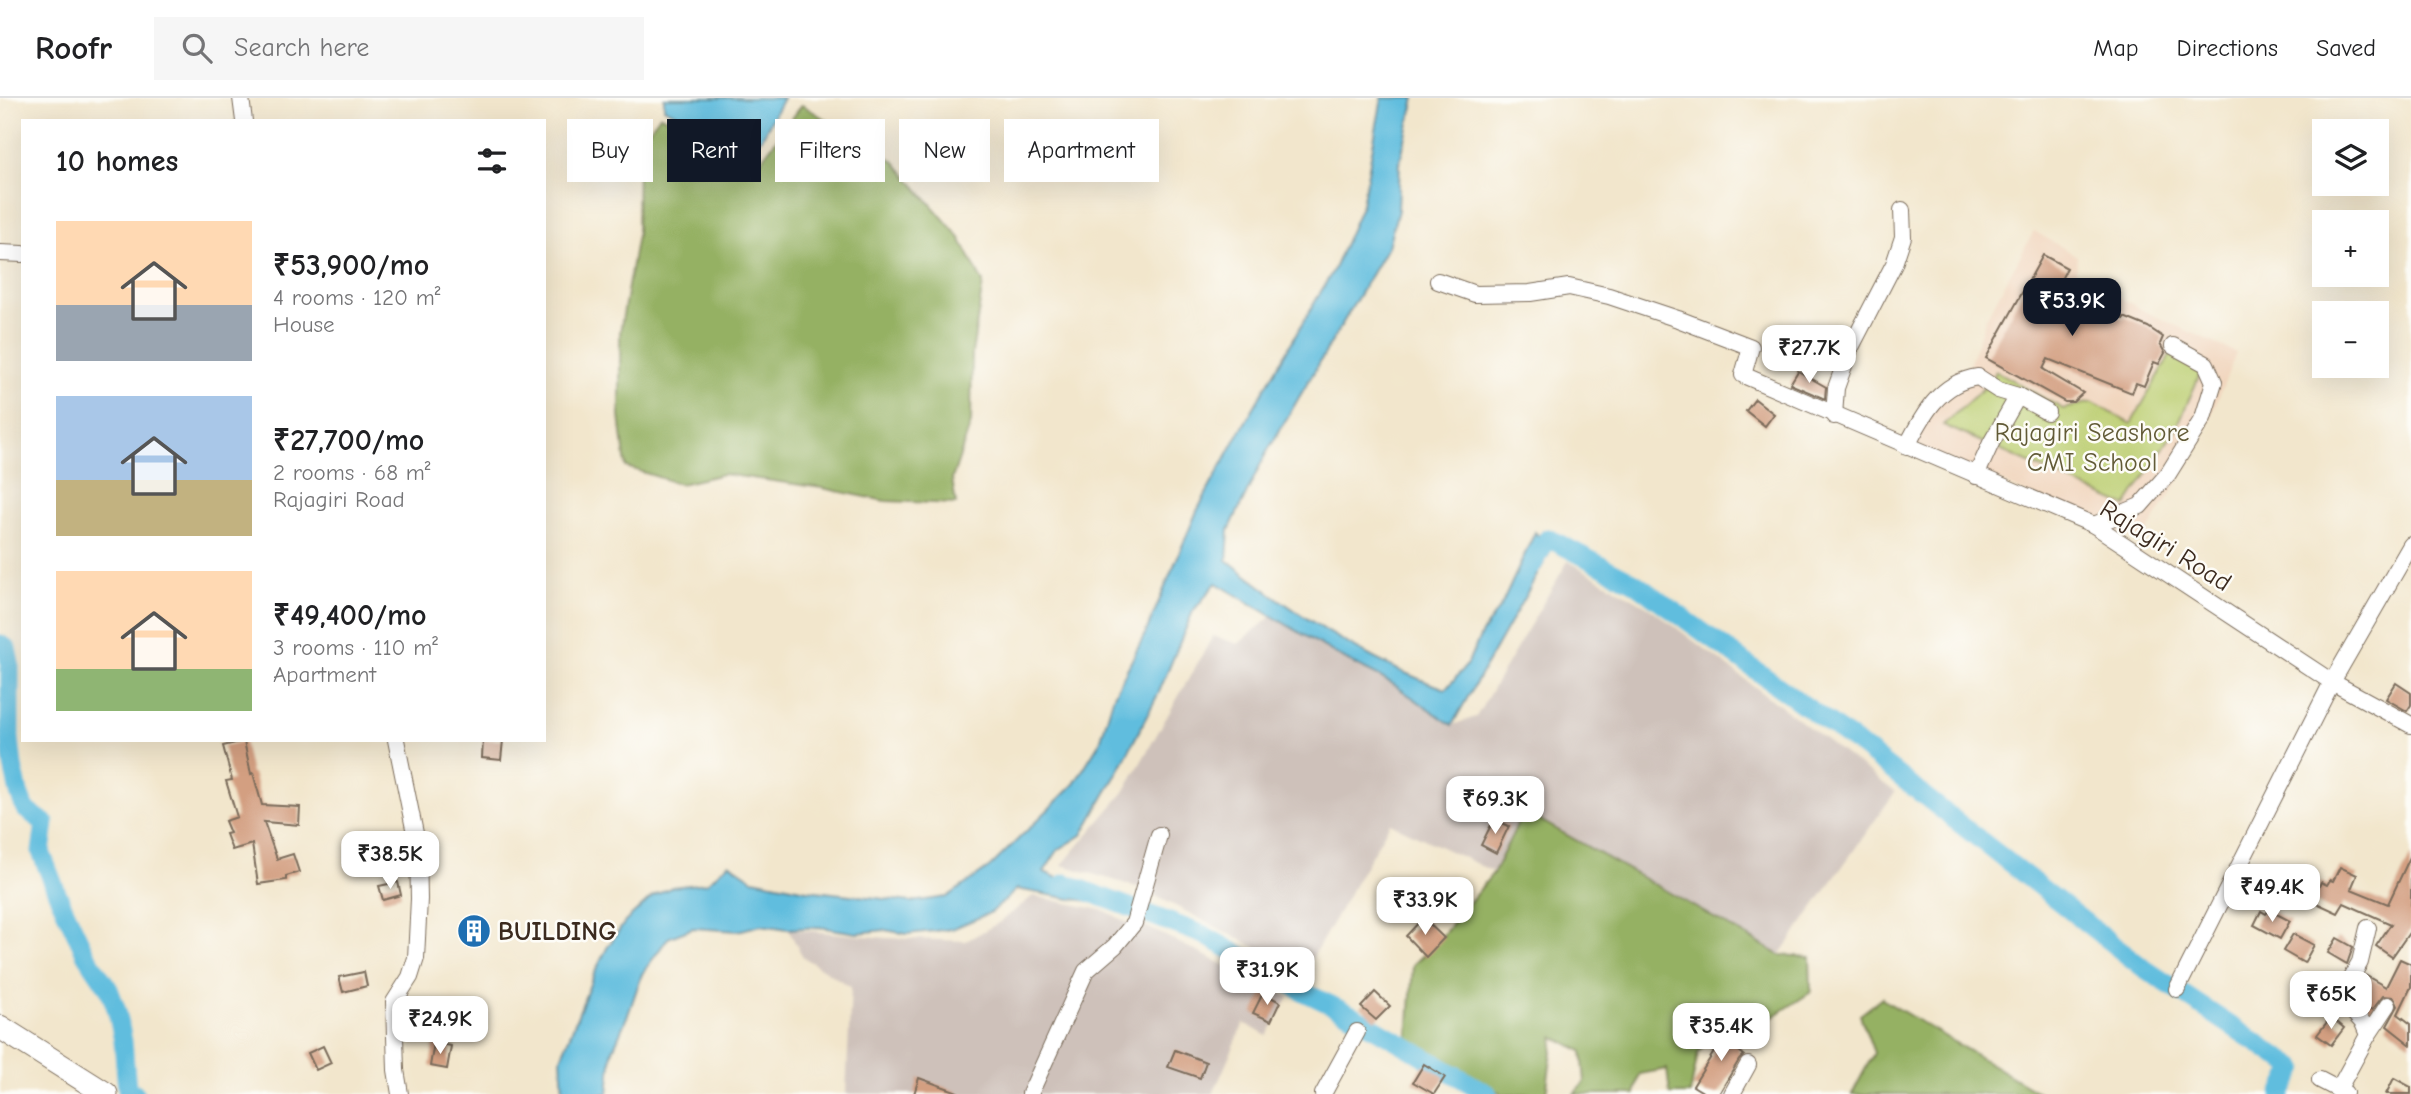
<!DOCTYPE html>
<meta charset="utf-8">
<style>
body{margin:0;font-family:"Comic Neue",sans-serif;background:#f6f6f6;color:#202124;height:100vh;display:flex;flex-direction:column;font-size:26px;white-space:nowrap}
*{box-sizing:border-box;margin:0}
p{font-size:23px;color:#757577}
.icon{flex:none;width:38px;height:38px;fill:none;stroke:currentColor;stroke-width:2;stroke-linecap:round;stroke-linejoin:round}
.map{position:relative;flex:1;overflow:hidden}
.sheet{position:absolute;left:21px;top:21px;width:525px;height:623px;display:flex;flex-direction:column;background:#fff;border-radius:0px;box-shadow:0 7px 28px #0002}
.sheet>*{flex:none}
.guide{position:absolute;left:567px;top:21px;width:665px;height:63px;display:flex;gap:14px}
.tools{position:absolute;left:2312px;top:21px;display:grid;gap:14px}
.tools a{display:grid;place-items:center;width:77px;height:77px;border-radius:0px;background:#fff;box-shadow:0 7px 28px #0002;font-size:35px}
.price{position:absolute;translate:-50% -60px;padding:0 16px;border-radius:14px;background:#fff;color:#222;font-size:23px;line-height:46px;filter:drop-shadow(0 2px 4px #0008)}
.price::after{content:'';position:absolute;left:50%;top:42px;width:21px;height:16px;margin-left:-10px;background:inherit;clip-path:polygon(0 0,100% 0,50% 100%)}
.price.active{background:#111827;color:#fff}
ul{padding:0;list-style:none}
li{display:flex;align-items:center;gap:21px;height:175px;padding:0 35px}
li span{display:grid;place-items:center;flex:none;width:196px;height:140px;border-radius:0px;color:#555}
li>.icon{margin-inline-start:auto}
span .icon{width:84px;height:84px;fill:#fffc;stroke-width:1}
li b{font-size:30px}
h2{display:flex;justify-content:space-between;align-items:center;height:84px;padding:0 35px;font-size:30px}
.tag{padding:0 24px;border-radius:0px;background:#fff;box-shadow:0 7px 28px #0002;font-size:24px;line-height:63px}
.tag.active{background:#111827;color:#fff}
header{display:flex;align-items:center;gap:42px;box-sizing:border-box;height:98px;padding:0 35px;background:#fff;border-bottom:2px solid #e0e0e0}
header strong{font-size:33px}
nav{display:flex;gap:38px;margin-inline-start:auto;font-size:24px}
.search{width:490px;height:63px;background:#f6f6f6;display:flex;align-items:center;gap:18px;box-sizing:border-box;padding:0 24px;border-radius:0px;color:#757577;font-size:26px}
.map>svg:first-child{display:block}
</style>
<header>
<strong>Roofr</strong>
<div class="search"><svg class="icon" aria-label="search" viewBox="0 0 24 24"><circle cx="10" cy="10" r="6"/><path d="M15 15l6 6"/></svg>Search here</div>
<nav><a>Map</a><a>Directions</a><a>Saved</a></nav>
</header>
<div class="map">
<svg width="2411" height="996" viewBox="0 0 2411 996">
<rect width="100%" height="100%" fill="#fdfcf7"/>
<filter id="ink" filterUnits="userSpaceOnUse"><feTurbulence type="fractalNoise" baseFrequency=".0143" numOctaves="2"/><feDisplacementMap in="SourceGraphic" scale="14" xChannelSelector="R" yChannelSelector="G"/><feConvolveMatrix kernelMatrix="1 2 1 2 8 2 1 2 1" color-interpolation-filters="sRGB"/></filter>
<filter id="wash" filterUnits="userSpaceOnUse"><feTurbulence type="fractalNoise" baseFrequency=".00686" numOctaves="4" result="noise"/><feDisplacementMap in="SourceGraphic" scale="28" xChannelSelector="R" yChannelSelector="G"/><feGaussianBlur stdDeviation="1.57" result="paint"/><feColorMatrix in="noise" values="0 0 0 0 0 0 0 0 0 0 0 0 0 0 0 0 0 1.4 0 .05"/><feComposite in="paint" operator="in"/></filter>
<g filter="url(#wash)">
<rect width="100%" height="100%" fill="#f2e6cc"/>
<path fill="#f1d5bd" d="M2034 133 2077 158 2076 174 2142 212 2236 255 2199 349 2141 444 1903 342 1930 298 1956 273 1969 268 1986 220Z"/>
<g fill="#cec1ba">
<path d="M1568 463 1650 510 1895 694 1780 857 1524 713 1494 774 1390 725 1304 874 1140 790 1062 767 1124 694 1213 538 1238 546 1272 518 1348 563 1390 584 1452 627 1476 619Z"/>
<path d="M1033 798 1106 813 1128 825 1143 827 1289 899 1267 938 1244 925 1213 996H846L851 889 803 859 788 831 887 840 966 843 1000 824Z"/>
</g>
<path fill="#bcce71" stroke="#7c7c48" stroke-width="2" d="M2172 254 2204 267 2177 329 2126 408 1943 327 1990 284 1996 273 2063 311 2092 304 2131 326Z"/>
<g fill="#95b163" stroke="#686e40" stroke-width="2">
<path d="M802 7 894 63 960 140 983 185 972 255 971 325 952 381 956 406 885 403 822 390 723 376 680 386 626 369 620 318V234L637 137 638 47 660 17 761 62Z"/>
<path d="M1524 713 1780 857 1810 859 1811 894 1773 919 1744 934 1718 929 1698 955 1690 996H1670L1667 971 1640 976 1635 996H1574L1585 984 1582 953 1554 939 1546 996H1502L1423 954 1408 941 1413 867 1439 842 1494 774Z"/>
<path d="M1882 900V901L2041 996H1852L1874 955 1860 917Z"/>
</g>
<g fill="#60bdde" stroke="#4e747e" stroke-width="2">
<path d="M664 0H783L762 40 748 50 664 10Z"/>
<path d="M1382 0H1415L1400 63 1398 112 1388 148 1264 359 1229 432 1227 462C1292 514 1366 564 1446 591L1466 568 1482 535 1502 506 1535 434 1545 445 1549 456 1452 627 1390 584 1348 563 1216 485 1193 513 1159 594 1120 670 1082 737 1058 752 1044 774 1115 805 1071 801 1017 791 992 814 952 831 907 836 885 832 857 835 819 829 788 831 761 827 738 833 693 830 668 840 642 876 629 914 612 954 608 996H563L561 960 594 876 607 850 625 824 652 799 672 789 707 785 729 765 753 781 807 792 911 804 947 799 990 769 1074 686 1100 644 1114 597 1146 534 1197 413 1238 337 1334 171 1362 106Z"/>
</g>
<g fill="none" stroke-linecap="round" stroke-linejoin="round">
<g stroke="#60bdde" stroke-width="19">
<path d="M1532 468 1548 440 1635 485 1862 649 2142 869 2295 970 2281 996"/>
<path d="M0 546 7 550 10 565V640L13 668 19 695 25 711 45 725 41 754 57 795 86 857 109 891 117 913 123 943 127 991 135 996"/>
<path d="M1065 785 1204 837 1306 895 1354 918 1488 996"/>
</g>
</g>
<g id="blocks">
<g fill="#d39f81">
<path d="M2043 157 2067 170 2059 185 2123 221 2124 219 2148 229 2163 239 2160 246 2165 255 2159 266 2154 264 2144 288 2136 285 2132 295 2048 261 2043 271 2083 295 2073 304H2065L1986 260Z"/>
<path d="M1798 273 1826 289 1825 301 1790 286Z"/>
<path d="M1755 301 1774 316 1765 328 1746 313Z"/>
<path d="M2396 585 2411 595V607L2407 613 2386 601Z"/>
<path d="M483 642H503L501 662 482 660Z"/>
<path d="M244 643 251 676 253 675 262 707 300 709 299 727 264 724 277 761 293 756 299 774 286 778V782L258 786 252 746 232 752 226 736 230 735 225 723 237 719 226 683 232 682 223 648Z"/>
<path d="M1494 721 1509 728 1496 755 1481 747Z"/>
<path d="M2411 757V832L2392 859 2376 848 2391 826 2344 805 2338 815 2312 803 2321 784 2327 787 2330 782 2333 783 2340 769 2357 777 2351 791 2388 806Z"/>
<path d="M398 784 401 797 383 802 379 788Z"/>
<path d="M2269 812 2290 823 2280 841 2254 827 2261 813 2266 816Z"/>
<path d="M1423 820 1444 840 1426 859 1406 838Z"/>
<path d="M2293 836 2314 847 2304 865 2283 853Z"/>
<path d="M2337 840 2353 849 2347 866 2328 855Z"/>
<path d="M2400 861 2411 866V889L2398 916 2411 926V947L2387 928 2398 908 2394 899 2383 898 2372 912 2356 902V892L2365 877 2386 889Z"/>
<path d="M364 874 367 888 343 894 339 879Z"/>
<path d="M2312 878 2335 891V912L2303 894Z"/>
<path d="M1375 894 1390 908 1376 922 1361 909Z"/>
<path d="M1263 895 1280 904 1271 923 1253 915Z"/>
<path d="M2331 919 2344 930 2331 947 2317 937Z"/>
<path d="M1727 929 1745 943 1738 952 1744 957 1739 962 1719 996H1706L1693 988 1714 954 1710 951Z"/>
<path d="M434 945 451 948 447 971 430 968Z"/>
<path d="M323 948 331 965 316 972 308 955Z"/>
<path d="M1175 952 1206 964 1200 980 1168 969Z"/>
<path d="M1424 966 1445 979 1434 996 1413 984Z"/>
<path d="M919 980 958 994 957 996H914Z"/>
<path d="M2394 980 2411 989V996H2386Z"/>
</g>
</g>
</g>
<g filter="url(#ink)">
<use href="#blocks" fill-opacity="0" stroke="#7b6c5b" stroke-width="2"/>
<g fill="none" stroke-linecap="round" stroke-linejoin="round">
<g stroke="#7b6c5b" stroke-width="18">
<g id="street">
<path d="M241 0 244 23"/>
<path d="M0 155 23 156"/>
<path d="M1438 183 1475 196 1530 195 1569 189 1609 198 1678 221 1751 249 1743 277 2094 427 2332 584 2411 627"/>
<path d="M1834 318 1836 290 1850 251 1894 166 1903 139 1902 112"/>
<path d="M1907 348C1922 318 1940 284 1978 279L1998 292 2018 298"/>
<path d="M1976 378 1991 345 2018 298 2047 314"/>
<path d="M2094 427 2140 408 2168 376 2203 320 2214 284 2206 266 2173 248"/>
<path d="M396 642 418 750 419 801 416 860 410 879 394 904 396 972 400 996"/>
<path d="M2177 891 2332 584 2411 447"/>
<path d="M2368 937 2363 925 2346 906V889L2360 864 2368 830"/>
<path d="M2320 982 2345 995"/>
<path d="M2338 992 2368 937 2388 907"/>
<path d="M1030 996 1086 873 1115 848 1134 825 1159 737"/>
<path d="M1323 996 1357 934"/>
<path d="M1732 996 1748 967"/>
</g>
</g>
<g stroke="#7b6c5b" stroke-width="25">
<path id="secondary" d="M0 929 106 996"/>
</g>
<use href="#street" stroke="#fff" stroke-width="16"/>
<use href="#secondary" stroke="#fff" stroke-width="23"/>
</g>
</g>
<defs>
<g id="building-disc" transform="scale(1.75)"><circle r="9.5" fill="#1f6fb2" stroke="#fdfcf7"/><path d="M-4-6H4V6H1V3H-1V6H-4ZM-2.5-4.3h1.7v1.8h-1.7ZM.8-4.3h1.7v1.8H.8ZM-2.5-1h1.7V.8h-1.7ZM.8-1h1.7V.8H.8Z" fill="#fff"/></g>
</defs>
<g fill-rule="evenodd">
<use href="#building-disc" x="474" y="833"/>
</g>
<g text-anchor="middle" stroke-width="5" stroke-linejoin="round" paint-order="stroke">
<g font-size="26" fill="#625b37" stroke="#fdfcf7">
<text x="2092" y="343">Rajagiri Seashore<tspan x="2092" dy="30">CMI School</tspan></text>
</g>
<g font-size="26" fill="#3b2a1e" stroke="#fdfcf7">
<text transform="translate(2166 447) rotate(32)" y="9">Rajagiri Road</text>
</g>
<g font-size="26" font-weight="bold" fill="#3b2a1e" stroke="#fdfcf7" text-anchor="start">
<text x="498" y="842">BUILDING</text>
</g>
</g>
</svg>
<div class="tools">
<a><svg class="icon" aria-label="layers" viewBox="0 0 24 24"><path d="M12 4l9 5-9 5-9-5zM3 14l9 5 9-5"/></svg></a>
<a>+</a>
<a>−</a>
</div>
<b class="price active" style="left:2072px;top:240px">₹53.9K</b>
<b class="price" style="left:1809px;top:287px">₹27.7K</b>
<b class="price" style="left:1495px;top:738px">₹69.3K</b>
<b class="price" style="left:390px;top:793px">₹38.5K</b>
<b class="price" style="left:2272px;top:826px">₹49.4K</b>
<b class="price" style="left:1425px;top:839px">₹33.9K</b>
<b class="price" style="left:1267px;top:909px">₹31.9K</b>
<b class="price" style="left:2331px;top:933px">₹65K</b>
<b class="price" style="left:440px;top:958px">₹24.9K</b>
<b class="price" style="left:1721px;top:965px">₹35.4K</b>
<div class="guide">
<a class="tag">Buy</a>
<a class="tag active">Rent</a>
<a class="tag">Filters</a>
<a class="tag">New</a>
<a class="tag">Apartment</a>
</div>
<section class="sheet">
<h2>10 homes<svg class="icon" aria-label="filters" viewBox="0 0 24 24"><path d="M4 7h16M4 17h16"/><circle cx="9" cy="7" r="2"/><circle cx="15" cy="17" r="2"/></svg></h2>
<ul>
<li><span style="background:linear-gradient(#ffd9b3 60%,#9aa5b1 0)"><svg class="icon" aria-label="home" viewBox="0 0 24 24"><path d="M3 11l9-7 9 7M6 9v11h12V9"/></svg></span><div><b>₹53,900/mo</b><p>4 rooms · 120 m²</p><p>House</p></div></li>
<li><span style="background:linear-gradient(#a9c7e8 60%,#c2b280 0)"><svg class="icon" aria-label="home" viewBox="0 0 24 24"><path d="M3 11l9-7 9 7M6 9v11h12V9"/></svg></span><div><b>₹27,700/mo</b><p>2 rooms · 68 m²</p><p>Rajagiri Road</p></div></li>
<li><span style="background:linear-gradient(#ffd9b3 70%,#8fb573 0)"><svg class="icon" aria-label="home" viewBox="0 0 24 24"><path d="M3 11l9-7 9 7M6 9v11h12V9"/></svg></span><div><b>₹49,400/mo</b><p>3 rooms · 110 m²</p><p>Apartment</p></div></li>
</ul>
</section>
</div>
